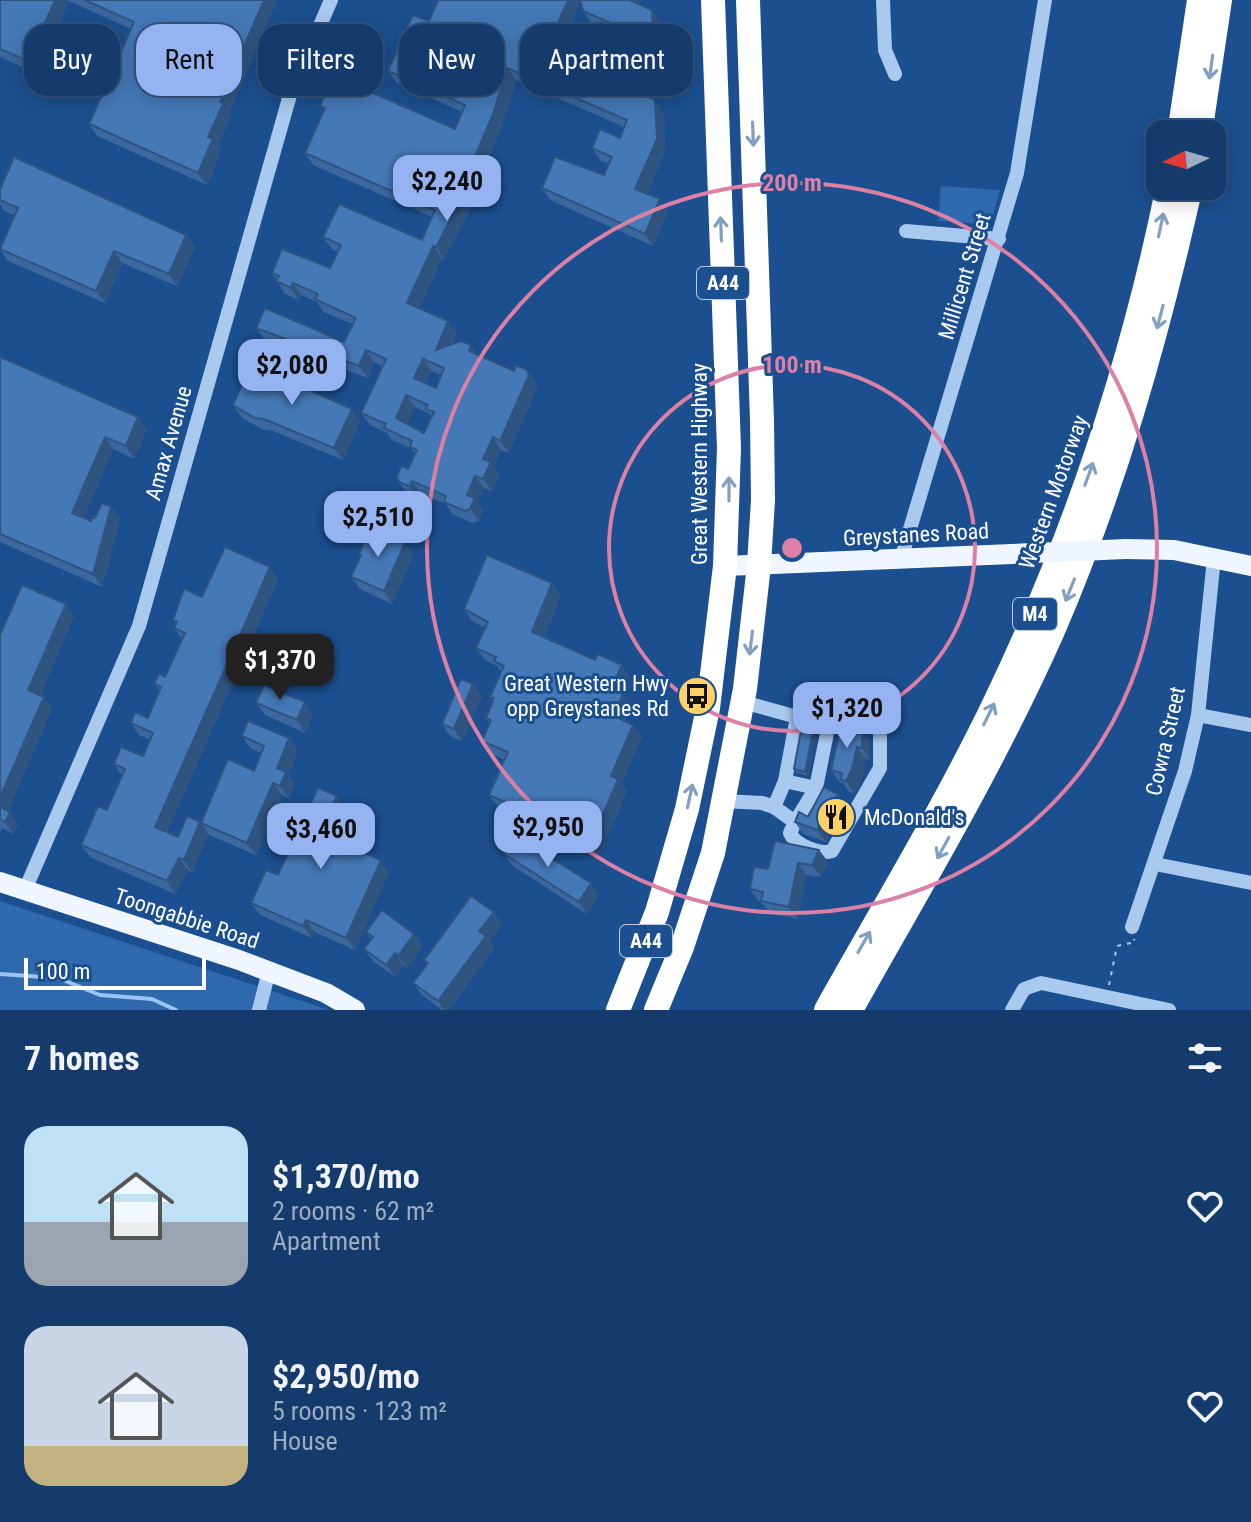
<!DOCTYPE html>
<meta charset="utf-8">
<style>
body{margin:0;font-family:"Roboto Condensed",sans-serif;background:#1d4271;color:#f1f3f6;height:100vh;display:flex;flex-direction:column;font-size:30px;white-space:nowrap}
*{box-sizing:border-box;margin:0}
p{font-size:26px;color:#9dadc1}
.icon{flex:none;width:44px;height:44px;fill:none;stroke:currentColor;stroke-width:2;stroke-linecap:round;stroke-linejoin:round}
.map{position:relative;height:1010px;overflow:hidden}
.side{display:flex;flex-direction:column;background:#143b6b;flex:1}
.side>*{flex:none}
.top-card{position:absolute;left:24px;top:24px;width:800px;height:72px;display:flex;gap:16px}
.needle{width:52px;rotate:265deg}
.fabs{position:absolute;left:1146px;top:120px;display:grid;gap:16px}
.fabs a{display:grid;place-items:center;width:80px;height:80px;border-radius:16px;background:#143b6b;box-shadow:0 4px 20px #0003,0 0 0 2px #33557e;font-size:40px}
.scale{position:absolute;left:24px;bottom:20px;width:182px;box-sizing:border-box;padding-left:8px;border:4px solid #fff;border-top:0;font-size:22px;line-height:28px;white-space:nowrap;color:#fff;-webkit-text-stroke:6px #1b4f8f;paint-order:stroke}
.price{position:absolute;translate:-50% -68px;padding:0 18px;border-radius:16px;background:#95b2f1;color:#111;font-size:26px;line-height:52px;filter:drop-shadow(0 2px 4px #0008)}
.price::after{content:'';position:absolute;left:50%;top:48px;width:24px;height:18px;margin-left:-12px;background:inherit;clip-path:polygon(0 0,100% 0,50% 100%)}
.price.active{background:#222;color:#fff}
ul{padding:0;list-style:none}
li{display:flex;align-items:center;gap:24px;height:200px;padding:0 24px}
li span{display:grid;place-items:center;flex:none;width:224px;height:160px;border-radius:24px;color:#555}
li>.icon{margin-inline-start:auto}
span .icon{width:96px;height:96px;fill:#fffc;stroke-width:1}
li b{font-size:34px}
h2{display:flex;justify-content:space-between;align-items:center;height:96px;padding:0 24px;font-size:34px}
.pill{padding:0 28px;border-radius:24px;background:#143b6b;box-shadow:0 4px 20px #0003,0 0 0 2px #33557e;font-size:28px;line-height:72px}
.pill.active{background:#95b2f1;color:#111}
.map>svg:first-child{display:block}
</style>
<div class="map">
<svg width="1251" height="1010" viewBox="0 0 1251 1010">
<rect width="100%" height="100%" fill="#1b4f8f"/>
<g fill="#2e69ad">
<path d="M941 186 1000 190 992 219 984 224 938 221Z"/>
<path d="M0 901 329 1010H0Z"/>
</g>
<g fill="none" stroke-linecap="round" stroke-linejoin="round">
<path stroke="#9cc4f0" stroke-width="4" d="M0 974 58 978 100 995 152 999 176 1010"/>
<path stroke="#a9c9ee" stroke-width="2" stroke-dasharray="4 6" stroke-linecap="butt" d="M1109 985 1117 946 1135 942 1134 939"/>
<g stroke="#a9c9ee" stroke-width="14">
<path d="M883 0 885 50 895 74"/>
<path d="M906 231 999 239"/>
<path d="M901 559 1017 173 1045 0"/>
<path d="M743 702 797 717 829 723 816 788 785 781 797 717"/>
<path d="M1198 715 1251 725"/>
<path d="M785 781 774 807 795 822 816 788"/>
<path d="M724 801 762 803 774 807"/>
<path d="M795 822 790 833C795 845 820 855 832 851L880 768V729L849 721 829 723"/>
<path d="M1155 864 1251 883"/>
<path d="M25 890 139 626 290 95 331 0"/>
<path d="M1132 927 1185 771 1198 715 1214 558"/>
<path d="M259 1010 269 971"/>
<path d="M1012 1010 1024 989 1041 983 1169 1010"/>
</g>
<g stroke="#f0f6ff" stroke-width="20">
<path d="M1126 549 1174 550 1251 566"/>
<path d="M725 566 1012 554"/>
<path d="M0 882 239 960 326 993 355 1010"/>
</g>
<g stroke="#fff" stroke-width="24">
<path d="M1179 134 1199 0"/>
<path d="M1200 134 1220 0"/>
<path d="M618 1010 657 912 687 809 708 708 725 566 729 448 713 0"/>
<path d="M656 1010 682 947 713 853 745 689 759 565 763 500 762 420 748 0"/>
<path d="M826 1010C883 908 944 808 995 702 1074 538 1132 364 1168 186"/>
<path d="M851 1010C921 885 995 762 1053 631 1115 487 1157 338 1191 186"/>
</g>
<path stroke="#f0f6ff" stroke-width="20" d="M1012 554 1126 549"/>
</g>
<g fill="#3a679d" fill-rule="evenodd">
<path d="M0 0H277L229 113 231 116 218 146 221 151 207 185 97 136 89 124 131 29 69 1 37 74 0 57Z"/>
<path d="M438 0H641L639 5 652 10 661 22V42L657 52 591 23 583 11 580 2 555 62 664 112 665 151 647 194 668 211 653 246 550 200 542 188 604 175 609 164 600 160 592 148 620 138 624 127 516 80 501 129 476 184 465 179 473 205 444 259 442 258 419 308 457 333 452 344 514 371 527 370 536 382 537 387 509 453 501 450 494 467 499 474 492 491 484 488 478 502 483 510 479 521 473 523 452 514 446 504 420 493 418 498 407 494 399 482 408 469 415 454 411 448 392 440 387 433 370 425 361 413 382 366 374 362 368 378 265 340 256 328 344 342 353 324 323 312 317 302 301 295 299 300 285 294 272 273 330 268 338 252 332 249 323 237 422 240 432 217 313 165 305 153 324 111 320 106 455 129 462 112 397 83 388 71 429 21ZM431 371 441 375 436 388 425 384ZM415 407 430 414 432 416 424 433 407 424Z"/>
<path d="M0 189 195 247 177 286 122 263 105 303 8 261 0 249 14 215 4 211 0 204Z"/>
<path d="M0 357 147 429 134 459 113 449 83 518 91 521 111 507 120 519 102 587 0 542Z"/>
<path d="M233 405 360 421 343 460 273 431 264 430 242 418Z"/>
<path d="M405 543 413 555 392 604 360 589 351 577 360 556 359 554Z"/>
<path d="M278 579 167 832 178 837 200 822 208 834 192 872 188 870 175 894 90 857 81 845 107 810 122 776 114 764 143 756 150 740 139 735 131 723 148 718 160 691 154 684 165 677 182 639 174 628 176 624 173 620 202 597Z"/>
<path d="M552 583 561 595 544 637 630 677 623 694 632 706 625 722 642 737 621 784 627 791 598 857 512 819 506 810 498 807 489 795 504 760 490 753 482 741 489 723 486 718 493 701 490 697 501 672 497 666 485 660 476 648 485 628 472 621 464 609Z"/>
<path d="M74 616 40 695 52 709 8 810 18 824 14 834 2 828 0 832V635Z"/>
<path d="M473 684 482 696 462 741 450 736 442 724Z"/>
<path d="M256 703 313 714 305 733 265 715Z"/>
<path d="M862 730 870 742V760L866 759 861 781 854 793 849 792 843 783H840L831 770Z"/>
<path d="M817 731 808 776 797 773 794 769Z"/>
<path d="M242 736 298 751 288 775 295 784 289 798 282 795 256 855 209 835 201 823 254 771 261 753 250 748Z"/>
<path d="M337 796 345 809 344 810 361 818 370 830 360 851 389 872 355 950 314 932 312 938 260 915 251 903 278 875Z"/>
<path d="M846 806 826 842 803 834 795 822Z"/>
<path d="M819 850 828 862 821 877 806 875 798 919 770 913 761 902 758 901 750 889 768 869Z"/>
<path d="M504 854 599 895 587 914 513 866Z"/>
<path d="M502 924 489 941 494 948 449 1010H442L422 995 413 983 427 964 424 960Z"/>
<path d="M366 932 414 934 423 946 407 968 403 965 395 977 373 961 364 949 371 940Z"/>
</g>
<g fill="#305480">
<path d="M55 0H68L69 1 37 74 28 61Z"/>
<path d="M264 0H277L229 113 231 116 218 146 221 151 207 185 198 173 208 137 220 102Z"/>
<path d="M568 0H581L547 80 538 68Z"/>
<path d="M628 0H641L636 12Z"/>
<path d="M652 10 661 22V42L657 52 649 40Z"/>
<path d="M507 68 516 80 501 129 476 184 468 172Z"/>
<path d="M655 100 664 112 665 151 644 201 635 189Z"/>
<path d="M457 167 465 179 473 205 444 259 436 247Z"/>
<path d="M660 199 668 211 653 246 645 234Z"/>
<path d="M186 235 195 247 177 286 169 274Z"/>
<path d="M433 246 442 258 416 315 407 303Z"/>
<path d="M114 251 122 263 105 303 96 291Z"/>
<path d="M293 283 301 295 299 300 291 288Z"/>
<path d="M448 321 457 333 444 362 436 350Z"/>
<path d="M471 345 480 358 469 351Z"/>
<path d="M366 350 374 362 368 378 359 366Z"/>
<path d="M423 359 431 371 422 391 414 378Z"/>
<path d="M527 370 536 382 537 387 509 453 500 441Z"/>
<path d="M406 395 415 407 405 430 396 418Z"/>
<path d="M352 409 360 421 343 460 334 448Z"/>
<path d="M138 417 147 429 134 459 126 446Z"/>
<path d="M105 437 113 449 80 525 72 513Z"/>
<path d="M493 437 501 450 494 467 499 474 492 491 483 479V459Z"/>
<path d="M475 476 484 488 478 502 483 510 479 521 470 509 467 495Z"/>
<path d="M412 481 420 493 418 498 409 486Z"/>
<path d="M111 507 120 519 102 587 93 574Z"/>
<path d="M405 543 413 555 392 604 384 591Z"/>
<path d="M270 567 278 579 164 839 155 827Z"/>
<path d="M552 583 561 595 541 644 532 632Z"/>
<path d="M66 604 74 616 37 702 28 690Z"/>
<path d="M622 665 630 677 620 701 611 689Z"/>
<path d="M473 684 482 696 462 741 454 729Z"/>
<path d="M623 694 632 706 622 729 614 716Z"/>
<path d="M44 697 52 709 8 810 6 818 0 810V797Z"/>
<path d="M305 702 313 714 305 733 297 720Z"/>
<path d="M633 725 642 737 621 784 627 791 598 857 590 845 611 776Z"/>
<path d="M814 727 817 731 808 776 805 772Z"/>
<path d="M862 730 870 742V760L862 748Z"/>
<path d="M289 738 298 751 288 775 295 784 289 798 280 786 277 768Z"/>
<path d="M857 747 866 759 861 781 854 793 846 781Z"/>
<path d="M273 783 282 795 256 855 247 843Z"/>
<path d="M838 794 846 806 826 842 817 830Z"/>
<path d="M337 796 345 809 341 817 333 805Z"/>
<path d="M10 812 18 824 14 834 5 822Z"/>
<path d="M361 818 370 830 357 858 349 846Z"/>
<path d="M200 822 208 834 192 872 184 860Z"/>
<path d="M819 850 828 862 821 877 812 865Z"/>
<path d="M179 858 188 870 175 894 167 881Z"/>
<path d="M381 860 389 872 355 950 346 938Z"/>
<path d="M798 863 806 875 798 919 789 907Z"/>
<path d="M591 883 599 895 587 914 579 902Z"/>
<path d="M494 912 502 924 489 941 494 948 449 1010H444L438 1001 479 931Z"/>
<path d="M306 920 314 932 312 938 303 926Z"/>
<path d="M414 934 423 946 407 968 398 956Z"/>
<path d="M395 953 403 965 395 977 386 965Z"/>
</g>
<g fill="#4478b7" stroke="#305480" stroke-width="2" fill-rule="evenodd">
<path d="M0 0H55L28 61 0 49Z"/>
<path d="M85 0H264L220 102 223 104 208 137 213 139 198 173 89 124 134 22Z"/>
<path d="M438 0H568L538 68 562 59 655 100 657 139 635 189 660 199 645 234 542 188 555 157 604 175 612 157 592 148 600 129 620 138 627 120 507 68 492 117 468 172 457 167 464 193 436 247 433 246 407 303 448 321 436 350 461 341 471 345 469 351 514 371 516 365 527 370 529 375 500 441 493 437 483 459 491 462 483 479 475 476 467 495 475 498 470 509 465 511 444 502 446 496 412 481 409 486 399 482 397 477 401 466 408 469 417 450 410 447 412 441 384 428 386 424 361 413 386 359 366 350 359 366 256 328 265 308 344 342 356 318 315 299 318 294 293 283 291 288 276 281 279 276 272 273 282 249 330 268 341 245 323 237 339 204 422 240 435 210 305 153 325 108 320 106 334 76 455 129 465 105 388 71 413 15 429 21ZM423 359 444 368 436 388 414 378ZM406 395 428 405 426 409 434 412 424 433 396 418Z"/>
<path d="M580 0H629L652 10 653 30 649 40 583 11Z"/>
<path d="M14 157 186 235 169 274 114 251 96 291 0 249 18 208 0 200V189Z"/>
<path d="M0 357 138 417 126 446 105 437 72 513 91 521 93 517 95 518 102 503 111 507 93 574 0 534Z"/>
<path d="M251 364 352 409 334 448 264 419 255 418 233 405Z"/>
<path d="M370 528 405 543 384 591 351 577 361 555 359 554Z"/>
<path d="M225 547 270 567 155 827 178 837 187 816 200 822 184 860 179 858 167 881 81 845 98 806 107 810 125 769 114 764 121 747 143 756 153 733 131 723 135 712 148 718 161 687 154 684 159 674 165 677 185 633 174 628 177 622 173 620 184 589 202 597Z"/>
<path d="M487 555 552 583 532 632 595 660 598 654 622 665 611 689 623 694 614 716 633 725 611 776 618 779 590 845 503 807 505 802 489 795 508 752 482 741 491 720 486 718 494 698 490 697 504 666 494 661 496 657 476 648 488 622 464 609Z"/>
<path d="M22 585 66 604 28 690 44 697 0 797V635Z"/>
<path d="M461 679 473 684 454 729 442 724Z"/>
<path d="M264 685 305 702 297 720 256 703Z"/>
<path d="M248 721 289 738 277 768 286 772 280 786 273 783 247 843 201 823 228 759 254 771 264 746 242 736Z"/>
<path d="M802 725 814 727 805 772 794 769Z"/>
<path d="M841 725 862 730V748L857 747 852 769 846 781 841 780 842 773 831 770Z"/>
<path d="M824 787 838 794 817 830 795 822 799 812 808 817Z"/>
<path d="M318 788 337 796 333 805 361 818 349 846 381 860 346 938 306 920 303 926 251 903 266 870 278 875Z"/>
<path d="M0 807 10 812 5 822 0 819Z"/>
<path d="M516 836 591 883 579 902 504 854Z"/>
<path d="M775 841 819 850 812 865 798 863 789 907 761 901 763 892 750 889 754 867 768 869Z"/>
<path d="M471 896 494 912 479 931 486 936 438 1001 413 983 428 963 424 960Z"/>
<path d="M382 910 414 934 398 956 395 953 386 965 364 949 373 937 366 932Z"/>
</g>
<defs><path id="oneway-shaft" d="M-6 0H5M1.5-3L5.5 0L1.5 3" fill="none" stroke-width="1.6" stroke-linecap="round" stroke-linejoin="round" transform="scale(2)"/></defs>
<g stroke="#829ec1">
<use href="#oneway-shaft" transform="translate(1211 67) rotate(98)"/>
<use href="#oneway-shaft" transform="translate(753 134) rotate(88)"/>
<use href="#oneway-shaft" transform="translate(1161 225) rotate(-78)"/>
<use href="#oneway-shaft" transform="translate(721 229) rotate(-92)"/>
<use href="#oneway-shaft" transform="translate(1160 317) rotate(105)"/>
<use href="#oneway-shaft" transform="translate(1089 474) rotate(-70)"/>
<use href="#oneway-shaft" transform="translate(729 489) rotate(-90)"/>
<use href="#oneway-shaft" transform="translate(1070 590) rotate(112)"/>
<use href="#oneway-shaft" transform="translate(751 643) rotate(97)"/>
<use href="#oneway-shaft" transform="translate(989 714) rotate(-64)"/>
<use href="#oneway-shaft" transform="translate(690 796) rotate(-78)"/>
<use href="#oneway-shaft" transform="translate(943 848) rotate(119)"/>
<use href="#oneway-shaft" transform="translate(864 942) rotate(-60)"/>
</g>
<g fill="none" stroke="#dd80a5" stroke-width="4">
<circle cx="792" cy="548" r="183"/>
<circle cx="792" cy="548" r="365"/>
</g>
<defs>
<g id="bus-disc" transform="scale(2)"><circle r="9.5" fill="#ffd166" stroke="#1b4f8f"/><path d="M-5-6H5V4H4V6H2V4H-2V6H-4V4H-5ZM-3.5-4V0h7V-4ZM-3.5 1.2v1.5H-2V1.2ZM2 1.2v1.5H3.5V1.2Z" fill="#111"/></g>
<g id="restaurant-disc" transform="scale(2)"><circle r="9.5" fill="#ffd166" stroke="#1b4f8f"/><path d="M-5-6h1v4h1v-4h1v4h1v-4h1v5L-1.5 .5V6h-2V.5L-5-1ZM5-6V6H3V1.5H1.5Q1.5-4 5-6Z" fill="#111"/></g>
</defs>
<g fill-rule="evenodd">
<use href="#bus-disc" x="697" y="696"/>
<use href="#restaurant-disc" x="836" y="817"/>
</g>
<g text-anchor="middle" stroke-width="6" stroke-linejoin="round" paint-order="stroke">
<g fill="#1b4f8f" stroke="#bbcadd" stroke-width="2">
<rect x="697" y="267" width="52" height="32" rx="6"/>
<rect x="1013" y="598" width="44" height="32" rx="6"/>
<rect x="620" y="925" width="52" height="32" rx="6"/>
</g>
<g font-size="20" font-weight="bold" fill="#fff">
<text x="723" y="290">A44</text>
<text x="1035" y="621">M4</text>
<text x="646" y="948">A44</text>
</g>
<g font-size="22" fill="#fff" stroke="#1b4f8f">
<text transform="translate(964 276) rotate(-73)" y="8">Millicent Street</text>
<text transform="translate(168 443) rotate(-74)" y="8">Amax Avenue</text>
<text transform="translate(699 464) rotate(-90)" y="8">Great Western Highway</text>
<text transform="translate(1053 492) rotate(-70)" y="8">Western Motorway</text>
<text transform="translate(916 534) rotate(-3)" y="8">Greystanes Road</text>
<text transform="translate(1165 741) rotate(-77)" y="8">Cowra Street</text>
<text transform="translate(187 918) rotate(18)" y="8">Toongabbie Road</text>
</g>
<g font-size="22" fill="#fff" stroke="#1b4f8f" text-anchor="end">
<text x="669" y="691">Great Western Hwy<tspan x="669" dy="25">opp Greystanes Rd</tspan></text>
<text x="864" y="825" text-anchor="start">McDonald's</text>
</g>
</g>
<circle cx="792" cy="548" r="12" fill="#dd80a5" stroke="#1b4f8f" stroke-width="4"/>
<g font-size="24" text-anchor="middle" font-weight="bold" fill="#dd80a5" stroke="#1b4f8f" stroke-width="6" stroke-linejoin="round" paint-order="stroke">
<text x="792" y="191">200 m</text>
<text x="792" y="373">100 m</text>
</g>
</svg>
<div class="fabs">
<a><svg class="needle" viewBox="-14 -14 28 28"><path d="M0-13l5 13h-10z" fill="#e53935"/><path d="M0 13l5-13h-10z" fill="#9dadc1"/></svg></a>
</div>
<div class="scale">100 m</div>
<b class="price" style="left:447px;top:223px">$2,240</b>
<b class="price" style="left:292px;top:407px">$2,080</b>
<b class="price" style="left:378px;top:559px">$2,510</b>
<b class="price active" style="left:280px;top:702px">$1,370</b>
<b class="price" style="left:847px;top:750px">$1,320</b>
<b class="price" style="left:548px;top:869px">$2,950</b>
<b class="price" style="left:321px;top:871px">$3,460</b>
<div class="top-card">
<a class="pill">Buy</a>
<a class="pill active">Rent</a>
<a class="pill">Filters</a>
<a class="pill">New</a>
<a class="pill">Apartment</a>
</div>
</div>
<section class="side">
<h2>7 homes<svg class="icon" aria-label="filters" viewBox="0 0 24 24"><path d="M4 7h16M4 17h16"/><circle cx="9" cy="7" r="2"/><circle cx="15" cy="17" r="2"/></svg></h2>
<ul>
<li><span style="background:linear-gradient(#bfe0f5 60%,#9aa5b1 0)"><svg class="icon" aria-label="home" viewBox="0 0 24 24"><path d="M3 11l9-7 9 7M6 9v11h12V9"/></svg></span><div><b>$1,370/mo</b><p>2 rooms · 62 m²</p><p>Apartment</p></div><svg class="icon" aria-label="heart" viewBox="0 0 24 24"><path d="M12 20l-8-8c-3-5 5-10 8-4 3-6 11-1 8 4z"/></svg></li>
<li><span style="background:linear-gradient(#c9d6e8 75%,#c2b280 0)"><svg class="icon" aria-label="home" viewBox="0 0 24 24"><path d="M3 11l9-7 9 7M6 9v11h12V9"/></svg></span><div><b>$2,950/mo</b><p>5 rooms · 123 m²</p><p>House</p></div><svg class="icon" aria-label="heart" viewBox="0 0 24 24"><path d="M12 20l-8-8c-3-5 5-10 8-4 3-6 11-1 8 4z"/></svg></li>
</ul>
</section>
